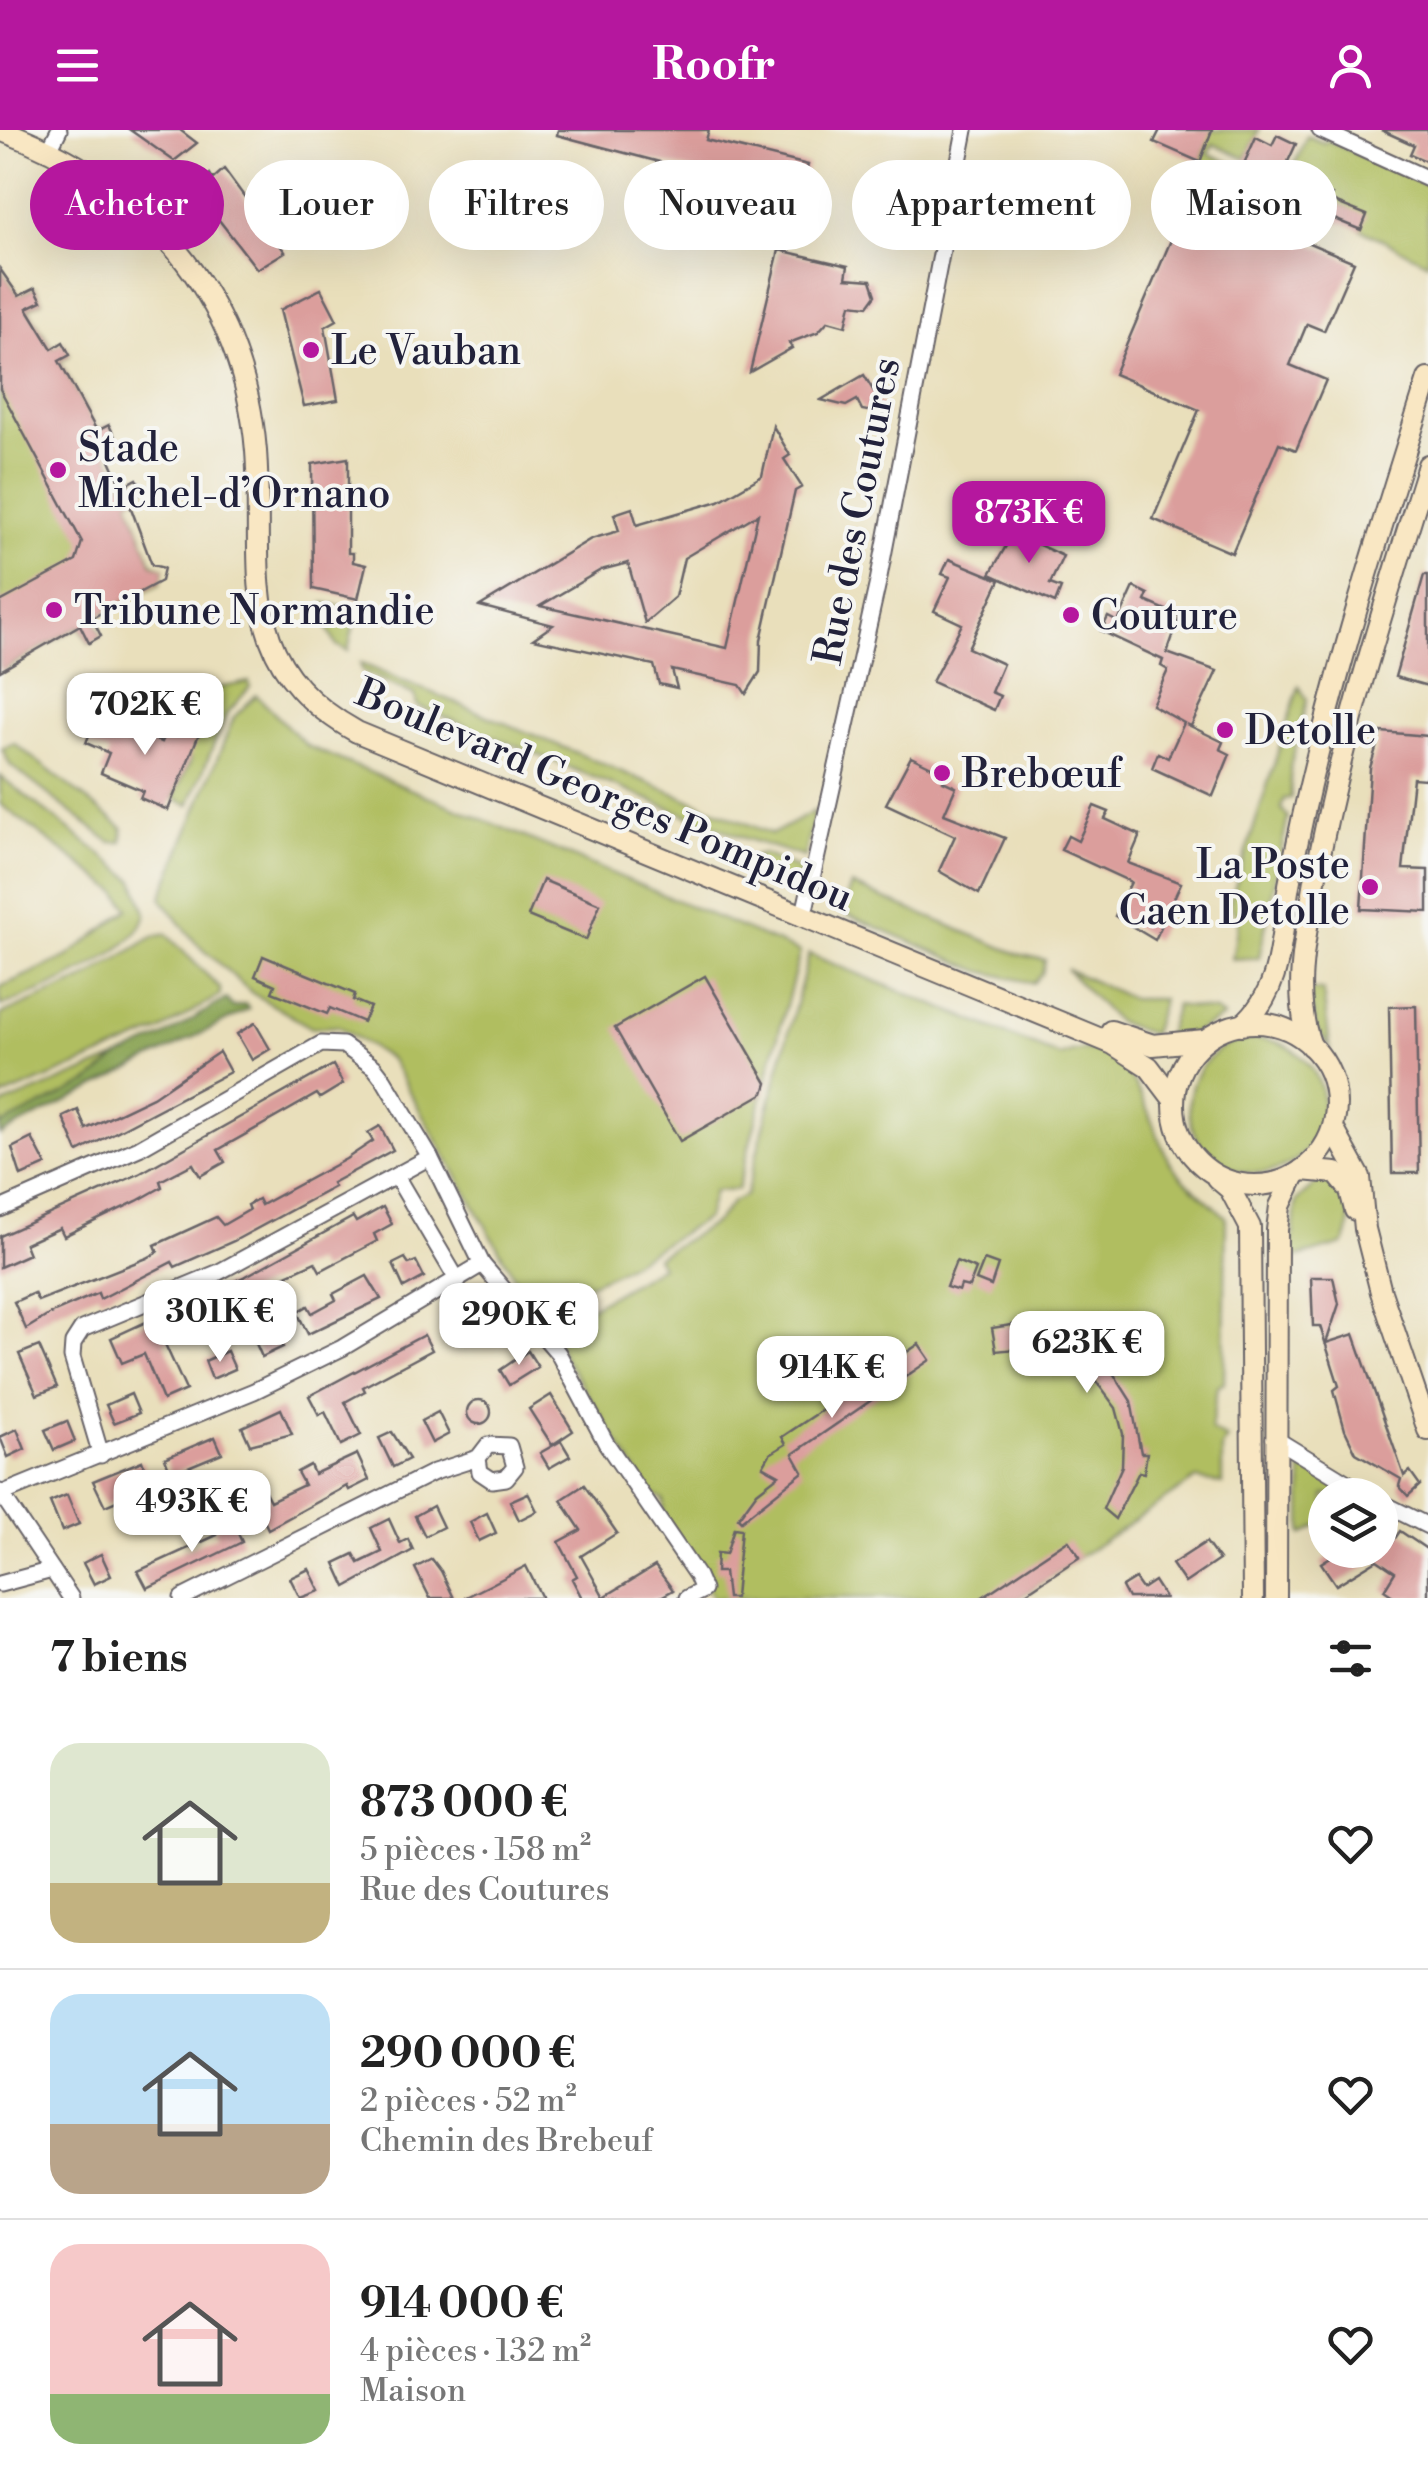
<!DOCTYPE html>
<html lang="fr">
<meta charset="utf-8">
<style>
body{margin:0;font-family:"Libre Bodoni",serif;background:#f6f6f6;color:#222;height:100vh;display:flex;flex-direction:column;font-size:38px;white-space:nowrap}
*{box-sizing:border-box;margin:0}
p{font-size:32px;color:#767676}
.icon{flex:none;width:55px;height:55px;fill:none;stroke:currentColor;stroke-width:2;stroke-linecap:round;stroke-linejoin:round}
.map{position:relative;height:1468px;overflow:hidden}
.drawer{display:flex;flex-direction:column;background:#fff;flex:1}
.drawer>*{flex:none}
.banner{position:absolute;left:30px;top:30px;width:1370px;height:90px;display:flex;gap:20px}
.fabs{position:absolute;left:1308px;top:1348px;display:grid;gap:20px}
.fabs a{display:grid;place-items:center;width:90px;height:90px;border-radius:50%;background:#fff;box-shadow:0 10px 40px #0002;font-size:50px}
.price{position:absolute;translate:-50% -85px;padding:0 22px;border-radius:20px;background:#fff;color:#222;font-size:32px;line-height:65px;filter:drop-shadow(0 2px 5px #0008)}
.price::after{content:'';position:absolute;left:50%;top:60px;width:30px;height:22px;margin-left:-15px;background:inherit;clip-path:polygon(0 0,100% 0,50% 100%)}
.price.active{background:#b5179e;color:#fff}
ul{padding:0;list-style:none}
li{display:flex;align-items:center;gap:30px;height:250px;padding:0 50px}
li+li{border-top:2px solid #e0e0e0}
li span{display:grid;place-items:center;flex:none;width:280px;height:200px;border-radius:30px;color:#555}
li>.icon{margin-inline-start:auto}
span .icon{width:120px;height:120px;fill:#fffc;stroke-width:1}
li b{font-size:42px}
h2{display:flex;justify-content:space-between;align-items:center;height:120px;padding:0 50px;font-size:42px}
.tag{padding:0 35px;border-radius:45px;background:#fff;box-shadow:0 10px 40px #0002;font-size:35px;line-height:90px}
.tag.active{background:#b5179e;color:#fff}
header{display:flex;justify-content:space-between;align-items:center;height:130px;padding:0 50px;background:#b5179e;color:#fff;font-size:45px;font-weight:800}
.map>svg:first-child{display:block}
</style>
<header><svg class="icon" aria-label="menu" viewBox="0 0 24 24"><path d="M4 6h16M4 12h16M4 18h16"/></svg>Roofr<svg class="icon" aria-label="person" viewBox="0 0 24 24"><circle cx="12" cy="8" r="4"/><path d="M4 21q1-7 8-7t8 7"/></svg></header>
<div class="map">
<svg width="1428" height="1468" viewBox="0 0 1428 1468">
<rect width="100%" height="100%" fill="#f6f6f2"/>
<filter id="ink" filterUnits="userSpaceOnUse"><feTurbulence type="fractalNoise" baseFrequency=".01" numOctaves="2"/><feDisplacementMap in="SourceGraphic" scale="20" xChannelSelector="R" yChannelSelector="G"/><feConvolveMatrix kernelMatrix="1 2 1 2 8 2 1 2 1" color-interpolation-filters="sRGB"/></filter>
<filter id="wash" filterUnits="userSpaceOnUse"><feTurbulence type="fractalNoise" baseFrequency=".0048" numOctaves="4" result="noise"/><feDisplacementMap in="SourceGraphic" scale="40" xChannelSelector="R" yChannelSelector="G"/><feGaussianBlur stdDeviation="2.25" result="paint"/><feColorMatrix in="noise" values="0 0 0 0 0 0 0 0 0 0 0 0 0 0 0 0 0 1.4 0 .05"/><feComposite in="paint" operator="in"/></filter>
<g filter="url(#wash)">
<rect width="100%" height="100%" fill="#e9dfbb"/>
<g fill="#b0be60" stroke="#69704e" stroke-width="2.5">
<path d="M1198 0H1259L1246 29 1213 14 1209 24 1238 36 1234 47 1200 32 1206 15 1194 9Z"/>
<path d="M1307 6 1325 13 1327 10 1428 55V133L1343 90 1336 91 1349 79 1329 70 1331 64 1320 60 1317 65 1293 55 1289 63 1283 60Z"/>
<path d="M0 139 19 166 35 158 42 171 28 179 52 218 63 213 70 225 60 232 97 301 109 295 115 307 103 315 122 356 137 349 144 362 128 370 152 434 164 438 160 454 93 488 101 506 89 513 79 496 4 539 0 537Z"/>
<path d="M324 473 357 480 348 521 336 515 320 483Z"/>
<path d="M360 533 772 704 815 681 804 727 744 708 417 576 415 565 363 542Z"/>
<path d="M249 552 250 557 226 585 189 675 173 668 191 630 166 591 163 569Z"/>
<path d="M1299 556 1307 570 1290 638 1291 668 1284 669 1281 678 1288 687 1259 828 1232 829 1238 793 1230 772Z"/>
<path d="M256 565 307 616 800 822 738 1059 714 1061 707 1088 616 1142 533 1179 391 930 338 896 312 898 252 863 195 812 161 768 234 587Z"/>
<path d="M131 575 133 587 153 584 152 607 97 585 99 580Z"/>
<path d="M14 613 123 698 122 712H110L10 635 2 619Z"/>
<path d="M0 646 134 750 146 783C140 823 37 864 0 876V857L67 827 129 779 117 762 0 674Z"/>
<path d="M763 724 801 740 798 747 787 752 766 748 754 726Z"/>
<path d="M851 755 1018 824 1045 830 1042 844 1033 853 980 841 841 782Z"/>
<path d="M166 804 220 858V865L160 901 0 968V885L83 850 153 807Z"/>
<path d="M809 824 1060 926C1131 895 1146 989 1170 1032 1182 1052 1209 1070 1226 1087L1224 1253 1217 1257 1211 1300 1227 1309 1222 1317V1354L1196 1349 1018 1468H713L664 1386 663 1369 650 1363 562 1224 549 1189 556 1185 562 1194 661 1136 656 1127 716 1092 732 1072 746 1065Z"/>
<path d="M1066 839 1132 869H1163L1152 904 1117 892Z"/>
<path d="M1308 860 1323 861 1330 917 1316 899Z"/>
<path d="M1176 875 1215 881 1223 887 1188 906 1165 911Z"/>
<circle cx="1256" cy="976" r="67"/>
<path d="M117 928 89 952 0 996V976Z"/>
<path d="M1323 1048C1350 1055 1355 1093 1344 1114L1291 1129 1296 1071Z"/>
<path d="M1302 1333 1353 1365H1325V1391L1302 1405Z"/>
</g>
<path fill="#8ca556" stroke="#576448" stroke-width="2.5" d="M226 869 233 877 245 874 249 879 0 1005V996L89 952 117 928 163 907Z"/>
<g id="blocks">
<g fill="#db9e9c" fill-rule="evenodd">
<path d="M130 0H180L197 13 174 31Z"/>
<path d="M558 0H709L706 10 808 35 800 69 557 5Z"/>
<path d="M1160 0H1212L1200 32 1154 12Z"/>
<path d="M1381 0H1428V32L1410 24 1414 15Z"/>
<path d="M1277 5 1296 14 1280 49 1317 65 1319 59 1332 65 1329 70 1367 85 1361 100 1254 56 1259 45 1242 38 1256 7 1272 15Z"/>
<path d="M224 39 285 122 257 139 195 59 210 44 213 49Z"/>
<path d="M1191 63 1354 132 1324 201 1307 194 1290 235 1326 250 1296 320 1279 313 1232 423 1153 389 1199 280 1114 244Z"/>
<path d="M779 120 848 136 846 148 871 150 876 165 868 176 851 174 846 196 828 191 818 202 789 213 792 218 750 242Z"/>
<path d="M0 139 19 166 35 158 42 171 27 178 52 219 63 212 70 225 59 231 97 301 109 295 115 307 103 314 122 357 137 349 144 362 128 370 152 435 164 438 161 451 92 488 101 506 89 513 80 495 0 541V472L76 431 82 412 0 259Z"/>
<path d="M321 159 337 190 325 197 338 270 304 276 280 180Z"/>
<path d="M864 245 888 285 862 280 857 270 846 276 821 270Z"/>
<path d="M773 296 790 325 784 329 802 357 795 361 761 510 760 542 746 564 740 555 672 540 677 558 659 554 654 535 533 509 553 495 480 476 591 409 619 401 614 384 632 378 637 395 719 371 762 346ZM758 384 727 518 540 476 601 440 628 433 645 493 675 467 684 428Z"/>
<path d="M348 328V423H353V432L366 435 358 469 313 459 312 334Z"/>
<path d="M1017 397 1031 404 1028 410 1063 426 1050 454 1061 458 1055 473 990 444Z"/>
<path d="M949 429 1000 450 968 518 1003 534 991 562 1000 566 994 580 932 552 962 494 934 481 950 447 942 444Z"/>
<path d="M1424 445H1428V556L1395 547Z"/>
<path d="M1134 457 1148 464 1145 471 1180 486 1167 523 1217 541 1191 596 1186 594 1223 612 1220 619 1230 624 1213 666 1152 638 1158 623 1168 628 1184 593 1152 575 1168 540 1161 536 1163 530 1101 501 1108 487 1118 492Z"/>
<path d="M97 585 162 612 170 592 199 604 168 680 140 668 143 661 101 643 109 623 86 613Z"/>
<path d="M1381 602 1428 606V641L1425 649 1413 648 1403 739 1428 740V782L1361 779 1370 638Z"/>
<path d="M911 627 946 644 943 651 956 657 944 684 1005 708 979 764 939 741 955 706 886 674Z"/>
<path d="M1094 676 1109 682 1105 689 1140 705 1128 733 1181 753 1155 810 1115 786 1131 752 1061 720 1068 706 1078 711Z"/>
<path d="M543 750 600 774 586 810 528 786Z"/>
<path d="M263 826 355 864 353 870 370 877 363 892 330 878 327 884 272 862 275 855 255 846Z"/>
<path d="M705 846 767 953 764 963 680 1011 615 898Z"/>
<path d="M1416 876 1419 1043H1392L1389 877Z"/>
<path d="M255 893 270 919 252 930 237 904Z"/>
<path d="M219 922 230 942 78 1022 63 987 78 980 86 999 153 967Z"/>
<path d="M333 935 343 954 320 968 317 964 218 1020 225 1032 200 1046 193 1034 160 1051 162 1057 137 1071 64 1106 60 1098 25 1114 29 1124 0 1137V1106L139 1044Z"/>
<path d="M380 996 393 1020 332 1053 334 1057 234 1111 175 1137 172 1132 100 1169 98 1163 52 1183 26 1199 14 1172 34 1163 38 1171 147 1128 158 1122 155 1115 216 1087 223 1095 249 1080 247 1075 258 1069 261 1075 346 1029 373 1011 368 1003Z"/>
<path d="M32 1008 46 1035 21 1046 12 1018Z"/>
<path d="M383 1077 392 1094 374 1104 377 1111 320 1141 315 1132 247 1163 224 1174 226 1180 203 1190 197 1198 164 1212 186 1260 163 1270 144 1224 122 1233 111 1208 246 1146 353 1087 356 1092Z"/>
<path d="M405 1128 409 1134 416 1131 424 1147 404 1158 393 1134Z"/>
<path d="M984 1130 998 1135 991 1156 976 1150Z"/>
<path d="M956 1131 976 1139 969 1157 961 1155 959 1161 946 1157Z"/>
<path d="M367 1146 381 1169 308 1204 297 1182 308 1176 312 1183 336 1170 333 1164Z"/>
<path d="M1311 1147H1333L1339 1174 1326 1213 1354 1204 1404 1346 1410 1341 1420 1355 1408 1366 1399 1356 1401 1349 1356 1323 1345 1300 1334 1260 1339 1256 1320 1196H1313Z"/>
<path d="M483 1166 491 1182 451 1204 442 1188Z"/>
<path d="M1024 1193V1199L1057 1204 1059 1199 1078 1206 1076 1211 1110 1238 1131 1271 1141 1323H1147L1144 1343 1139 1342 1115 1389 1103 1379 1122 1336 1123 1304 1116 1278 1092 1246 1062 1226 1026 1218 996 1221 992 1198Z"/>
<path d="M275 1199 283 1217 262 1227 254 1209Z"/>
<path d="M424 1205 432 1220 363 1257 365 1261 345 1272 361 1305 341 1315 325 1282 319 1285 309 1266Z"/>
<path d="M919 1214 930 1230 793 1324 803 1342 741 1391 738 1388 757 1362 779 1345 763 1336 770 1324 786 1314 782 1307 834 1272 830 1265 850 1253 854 1258 877 1242 873 1236 885 1228 889 1234Z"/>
<path d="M39 1216 57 1257 37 1265 19 1224Z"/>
<path d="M227 1221 235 1239 212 1249 205 1231Z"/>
<path d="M528 1221 538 1237 509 1255 500 1240Z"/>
<path d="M131 1264 139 1283 114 1293 106 1275Z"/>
<path d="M551 1265 573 1301 552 1315 529 1279Z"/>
<circle cx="479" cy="1282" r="12"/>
<path d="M281 1279 292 1304 250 1315 242 1297Z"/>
<path d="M438 1282 449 1304 432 1313 421 1291Z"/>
<path d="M67 1291 75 1311 54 1320 45 1300Z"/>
<path d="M17 1299 25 1319 8 1327 0 1307Z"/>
<path d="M392 1302 409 1329 393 1337 379 1308Z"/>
<path d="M215 1307 222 1323 171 1344 165 1328Z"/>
<path d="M561 1311 570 1326 549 1338 540 1323Z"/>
<path d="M357 1324 369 1350 349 1360 347 1356 268 1399 245 1350 256 1344 270 1371 304 1355 297 1342 310 1335 314 1344Z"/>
<path d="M142 1331 148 1348 123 1358 126 1367 105 1376 93 1351Z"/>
<path d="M584 1355 617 1403 581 1426 604 1467 655 1436 673 1460 659 1468H582L572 1449 577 1446 559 1412 581 1400 561 1370Z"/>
<path d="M528 1363 537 1381 519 1390 510 1371Z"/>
<path d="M67 1365 79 1394 62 1401 50 1372Z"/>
<path d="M433 1376 443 1397 425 1406 415 1386Z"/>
<path d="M487 1383 496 1403 479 1411 470 1392Z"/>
<path d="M389 1389 400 1413 408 1409 413 1420 346 1457 335 1433 354 1424 359 1433 382 1422 371 1398Z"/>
<path d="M232 1390 242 1412 147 1458 138 1441 217 1405 214 1398Z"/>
<path d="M734 1398 741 1399 735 1468H727L724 1442H716L717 1423 726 1424Z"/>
<path d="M1400 1401 1428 1420V1468H1396L1384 1460 1395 1442 1377 1430 1336 1455 1321 1433 1342 1420H1380V1409L1390 1416Z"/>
<path d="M1068 1410 1080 1427 1018 1468H981Z"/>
<path d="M1206 1412 1219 1430 1185 1453 1172 1434Z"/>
<path d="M101 1424 111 1446 94 1454 83 1433Z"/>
<path d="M432 1429 441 1441 454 1468H430L415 1438Z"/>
<path d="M526 1436 542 1468H464L492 1454Z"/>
<path d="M309 1439 320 1461 300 1468 290 1448Z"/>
<path d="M1135 1449 1142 1459 1154 1451 1165 1468H1128L1122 1457Z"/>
</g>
</g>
</g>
<g filter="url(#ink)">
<use href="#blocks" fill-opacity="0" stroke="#686468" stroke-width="2.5"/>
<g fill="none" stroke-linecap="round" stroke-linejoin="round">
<g stroke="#686468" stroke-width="19">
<g id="street">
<path d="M1320 0 1428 49"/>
<path d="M50 18 59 0"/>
<path d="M806 775 878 452 965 0"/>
<path d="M396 1046 458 1151"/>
<path d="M0 1079 139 1018 321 914 343 915 374 937 384 950 430 1027 482 1134 558 1223 606 1313 697 1446 703 1460 687 1468"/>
<path d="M1274 1308 1367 1365"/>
<path d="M101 1325 72 1227 73 1213 82 1199 217 1143 430 1027"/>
<path d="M0 1362 71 1468"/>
<path d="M1 1364 254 1261 342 1218 482 1134"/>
<path d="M1380 1372 1428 1396"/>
<path d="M0 1454 52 1440"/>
<path d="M182 1468 434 1342 478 1328 488 1315 509 1316 515 1337 506 1348 492 1350 480 1342 478 1328"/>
</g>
</g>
<g stroke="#686468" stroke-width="24">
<g id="secondary">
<path d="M0 0C144 52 243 164 256 321 265 443 231 531 357 602L1113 914 1149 937 1174 970"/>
<circle cx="1255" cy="974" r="81"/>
<path d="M1242 895C1284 860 1280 805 1289 755 1321 583 1375 416 1428 249"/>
<path d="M1111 901 1153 915 1205 910"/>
<path d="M1311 916C1291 862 1306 806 1315 750 1341 608 1385 473 1428 335"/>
<path d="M1333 998 1360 1047 1365 1099 1381 1162 1428 1300"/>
<path d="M1302 1040 1336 1043 1350 1060 1355 1080"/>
<path d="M1217 1048 1230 1059 1250 1097 1253 1468"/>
<path d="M1276 1468 1277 1100 1280 1076 1295 1045"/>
</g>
</g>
<use href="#street" stroke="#fff" stroke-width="15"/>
<use href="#secondary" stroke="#f9e7c3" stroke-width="20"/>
</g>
</g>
<g fill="#b5179e" stroke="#f6f6f2" stroke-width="4">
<circle cx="311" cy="220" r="10"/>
<circle cx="58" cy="340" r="10"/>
<circle cx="54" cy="480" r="10"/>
<circle cx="1071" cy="485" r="10"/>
<circle cx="1225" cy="600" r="10"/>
<circle cx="942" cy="643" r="10"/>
<circle cx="1370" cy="757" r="10"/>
</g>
<g text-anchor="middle" stroke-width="8" stroke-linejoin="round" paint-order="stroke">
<g font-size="40" fill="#22223b" stroke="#f6f6f2" text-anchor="start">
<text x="331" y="234">Le Vauban</text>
<text x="78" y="331">Stade<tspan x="78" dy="46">Michel-d’Ornano</tspan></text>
<text x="74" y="494">Tribune Normandie</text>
<text x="1091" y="499">Couture</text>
<text x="1245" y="614">Detolle</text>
<text x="962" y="657">Brebœuf</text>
<text x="1350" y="748" text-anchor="end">La Poste<tspan x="1350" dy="46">Caen Detolle</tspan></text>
</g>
<g font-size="40" fill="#22223b" stroke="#f6f6f2">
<text transform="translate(856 381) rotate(-79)" y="14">Rue des Coutures</text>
<text transform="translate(605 664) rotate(23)" y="14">Boulevard Georges Pompidou</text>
</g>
</g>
</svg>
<div class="fabs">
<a><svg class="icon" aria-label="layers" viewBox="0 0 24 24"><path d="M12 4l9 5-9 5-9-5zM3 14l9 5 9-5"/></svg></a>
</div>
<b class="price active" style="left:1029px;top:436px">873K €</b>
<b class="price" style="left:145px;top:628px">702K €</b>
<b class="price" style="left:220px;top:1235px">301K €</b>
<b class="price" style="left:519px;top:1238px">290K €</b>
<b class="price" style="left:1087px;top:1266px">623K €</b>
<b class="price" style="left:832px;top:1291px">914K €</b>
<b class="price" style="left:192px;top:1425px">493K €</b>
<div class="banner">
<a class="tag active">Acheter</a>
<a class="tag">Louer</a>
<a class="tag">Filtres</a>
<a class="tag">Nouveau</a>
<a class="tag">Appartement</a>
<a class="tag">Maison</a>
</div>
</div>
<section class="drawer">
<h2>7 biens<svg class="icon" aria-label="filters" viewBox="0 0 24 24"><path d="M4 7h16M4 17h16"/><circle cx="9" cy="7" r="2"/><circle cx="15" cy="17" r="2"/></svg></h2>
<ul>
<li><span style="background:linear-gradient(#dfe7d0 70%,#c2b280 0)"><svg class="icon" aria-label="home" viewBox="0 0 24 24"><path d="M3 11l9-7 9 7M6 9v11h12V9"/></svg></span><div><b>873 000 €</b><p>5 pièces · 158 m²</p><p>Rue des Coutures</p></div><svg class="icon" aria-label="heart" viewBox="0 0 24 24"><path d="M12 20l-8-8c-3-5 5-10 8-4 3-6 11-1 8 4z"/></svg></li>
<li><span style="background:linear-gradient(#bfe0f5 65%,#b9a48a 0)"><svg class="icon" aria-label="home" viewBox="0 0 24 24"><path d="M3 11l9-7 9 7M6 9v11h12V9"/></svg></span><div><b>290 000 €</b><p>2 pièces · 52 m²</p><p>Chemin des Brebeuf</p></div><svg class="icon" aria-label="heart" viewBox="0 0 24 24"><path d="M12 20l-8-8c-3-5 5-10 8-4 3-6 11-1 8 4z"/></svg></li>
<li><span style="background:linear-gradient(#f6c9c9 75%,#8fb573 0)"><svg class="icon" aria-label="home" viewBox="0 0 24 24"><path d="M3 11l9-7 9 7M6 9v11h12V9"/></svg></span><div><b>914 000 €</b><p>4 pièces · 132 m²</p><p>Maison</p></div><svg class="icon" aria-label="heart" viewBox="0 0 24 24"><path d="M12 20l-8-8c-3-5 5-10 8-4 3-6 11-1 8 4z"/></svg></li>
</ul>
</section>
